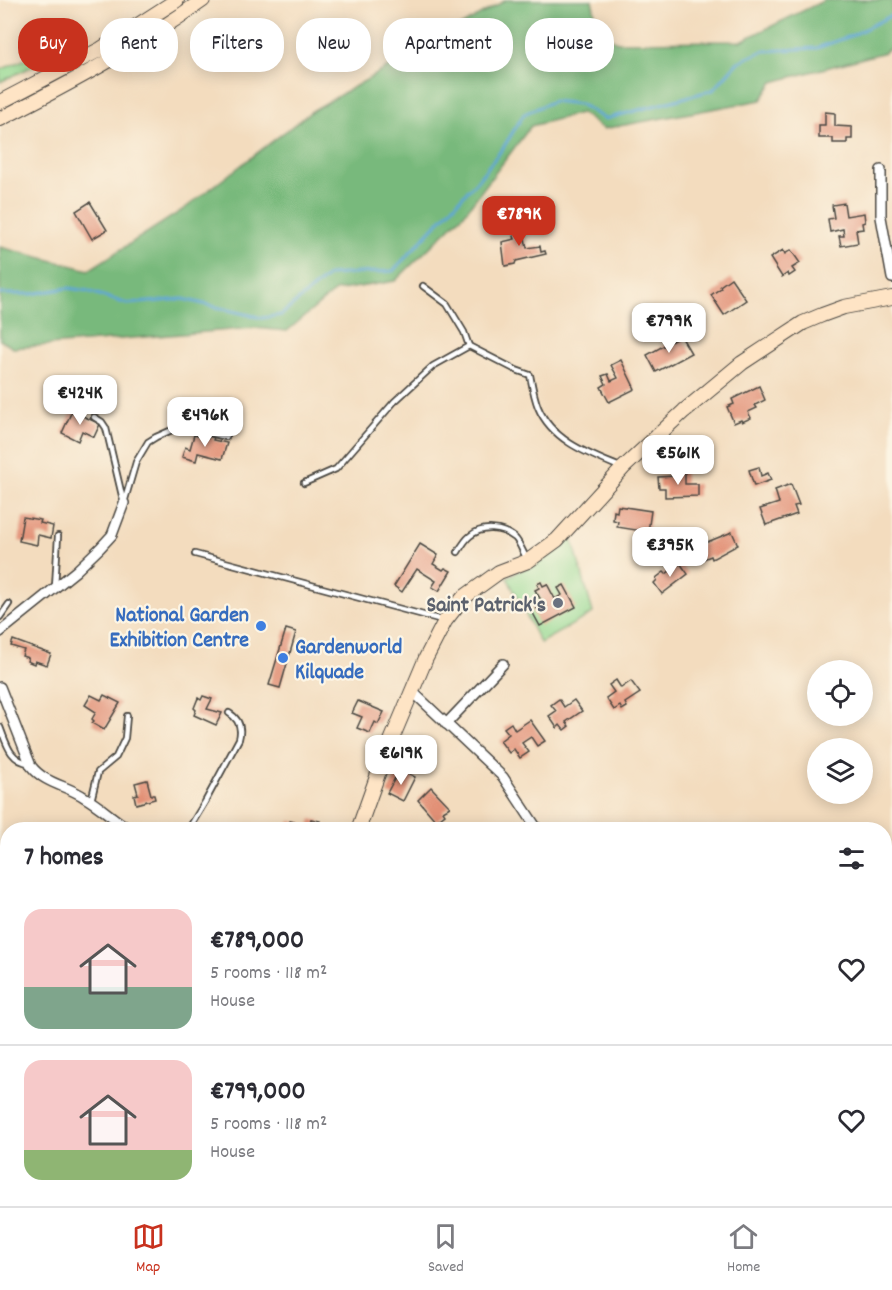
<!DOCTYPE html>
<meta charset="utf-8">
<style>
body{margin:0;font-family:Dekko,sans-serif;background:#f2f2f3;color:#2b2b33;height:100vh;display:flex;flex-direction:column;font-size:22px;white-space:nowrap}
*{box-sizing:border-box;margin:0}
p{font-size:20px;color:#7c7c81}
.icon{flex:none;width:33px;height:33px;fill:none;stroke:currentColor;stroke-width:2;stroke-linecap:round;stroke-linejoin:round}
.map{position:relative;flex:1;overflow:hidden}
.panel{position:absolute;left:0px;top:822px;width:892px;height:384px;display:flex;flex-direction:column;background:#fff;border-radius:24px 24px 0 0;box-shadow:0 3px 15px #0003}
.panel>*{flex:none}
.hud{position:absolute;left:18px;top:18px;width:856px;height:54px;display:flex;gap:12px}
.fabs{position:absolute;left:807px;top:660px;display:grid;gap:12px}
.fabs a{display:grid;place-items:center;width:66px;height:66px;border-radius:50%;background:#fff;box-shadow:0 3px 15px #0003;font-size:30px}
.price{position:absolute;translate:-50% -51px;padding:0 14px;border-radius:12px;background:#fff;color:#222;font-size:20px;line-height:39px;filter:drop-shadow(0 2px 3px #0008)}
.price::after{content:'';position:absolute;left:50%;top:36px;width:18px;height:14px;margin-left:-9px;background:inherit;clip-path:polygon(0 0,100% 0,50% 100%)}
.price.selected{background:#c8321e;color:#fff}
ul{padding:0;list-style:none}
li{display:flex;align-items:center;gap:18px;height:150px;padding:0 24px}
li+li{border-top:2px solid #e1e1e2}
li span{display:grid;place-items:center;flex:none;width:168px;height:120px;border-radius:18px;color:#555}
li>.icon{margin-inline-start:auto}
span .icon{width:72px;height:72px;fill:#fffc;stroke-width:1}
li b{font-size:26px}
h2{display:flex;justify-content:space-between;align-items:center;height:72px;padding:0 24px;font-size:26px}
.chip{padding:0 21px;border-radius:24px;background:#fff;box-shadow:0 3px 15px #0003;font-size:21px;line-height:54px}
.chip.selected{background:#c8321e;color:#fff}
.tab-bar{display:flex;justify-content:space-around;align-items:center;height:84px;border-top:2px solid #e1e1e2;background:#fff;font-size:16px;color:#7c7c81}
.tab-bar a{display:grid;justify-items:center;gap:3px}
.tab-bar .selected{color:#c8321e}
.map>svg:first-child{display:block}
</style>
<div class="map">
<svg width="892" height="1206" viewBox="0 0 892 1206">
<rect width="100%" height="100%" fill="#fcf5e5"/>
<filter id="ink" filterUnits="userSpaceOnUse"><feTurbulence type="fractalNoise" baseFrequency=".0167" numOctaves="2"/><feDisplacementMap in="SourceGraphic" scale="12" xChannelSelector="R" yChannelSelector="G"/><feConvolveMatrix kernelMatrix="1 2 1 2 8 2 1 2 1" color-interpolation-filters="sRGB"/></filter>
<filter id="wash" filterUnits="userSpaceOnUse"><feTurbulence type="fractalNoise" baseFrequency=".008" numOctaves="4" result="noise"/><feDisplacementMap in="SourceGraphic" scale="24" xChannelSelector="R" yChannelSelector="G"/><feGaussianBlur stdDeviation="1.35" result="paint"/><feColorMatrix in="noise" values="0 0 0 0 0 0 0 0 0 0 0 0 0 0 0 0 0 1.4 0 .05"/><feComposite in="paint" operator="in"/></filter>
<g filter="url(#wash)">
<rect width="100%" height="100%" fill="#f3dcbe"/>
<g fill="#95d992" stroke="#60825e" stroke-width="1.5">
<path d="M63 43 64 51 0 82V70Z"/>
<path d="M570 531 593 613 540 643 507 577 529 566Z"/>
</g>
<path fill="#78b97c" stroke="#527254" stroke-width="1.5" d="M506 0H592L599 32 617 42 741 41 825 0H892V47L882 53 773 82 761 100 603 129 581 113 531 126 464 214 395 281 335 291 287 331 254 328 13 348 0 340V247L89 270 184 209 312 111Z"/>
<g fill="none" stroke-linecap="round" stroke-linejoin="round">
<path stroke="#5ea6d5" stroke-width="3" d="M0 294H31L68 288 88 291 127 304 183 299 262 318 281 315 329 275 393 271 477 181 503 148 524 114 553 101 580 104 605 119 713 90 738 62 763 51 817 48 853 35 892 15"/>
</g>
<g id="blocks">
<g fill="#e29076">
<path d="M825 112 835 113V126L852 127V139H847V143H833V138H819V125H825Z"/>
<path d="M90 202 107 230 92 239 76 211Z"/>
<path d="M844 203 846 216 864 213 865 222 862 223 863 229 856 230 858 243 841 246 839 236H844L843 229 830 232 828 219 834 218 832 205Z"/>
<path d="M528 225 529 233 524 234 527 248 540 246 541 252 545 251 546 254 516 261 515 264 505 266 502 242 515 239 511 228Z"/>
<path d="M783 250 785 254 791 250 800 263 792 268 795 272 789 276 788 273 782 277 770 258Z"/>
<path d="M731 278 746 300 724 315 711 295 721 288 720 286Z"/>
<path d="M681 336 691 353 656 372 647 355Z"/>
<path d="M621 360 635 389 609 402 601 387 606 384 602 376 608 374 611 381 618 378 611 365Z"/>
<path d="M759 386 765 400 755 405 757 408 748 412 751 418 742 422 741 420 734 423 727 407 734 404 732 399Z"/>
<path d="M72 411 100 424 94 437 82 431 78 441 62 433Z"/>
<path d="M194 435 208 438V436L214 437 213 440 227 443 222 459 198 453 196 461 182 457 185 447 190 449Z"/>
<path d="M759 467 761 476 768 473 771 480 754 486 749 470Z"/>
<path d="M675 471H685V484H698V496L665 497V488H659L658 477 675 476Z"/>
<path d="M791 484 799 505 794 506 797 514 766 525 760 509 779 503 775 490Z"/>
<path d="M618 506 651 511 648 532 617 527 618 521 613 520 614 511 617 512Z"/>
<path d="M23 517 41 520 40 523 53 526 51 538 38 535 37 545 19 541Z"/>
<path d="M732 532 738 545 712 559 711 556 701 560 695 547Z"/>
<path d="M420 544 438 555 433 564 443 570 445 568 451 571 439 591 432 587 436 581 417 569 402 592 394 586Z"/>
<path d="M680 563 688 574 662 594 654 583 657 580 656 578 664 572 666 574Z"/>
<path d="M541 582 543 586 547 584 555 599 562 595 558 588 564 585 576 607 540 626 528 604 533 601 537 609 544 605 535 590 539 588 537 584Z"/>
<path d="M286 629 296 632 280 688 269 685Z"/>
<path d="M13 640 51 654 47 665 35 661 34 664 27 661 28 658 22 656 24 650 11 646Z"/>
<path d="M616 680 621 688 631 681 640 693 625 703 627 707 622 710 620 706 614 710 606 698 614 692 609 685Z"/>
<path d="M91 695 101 700 104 695 120 703 104 730 92 723 94 721 92 719 96 712 85 705Z"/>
<path d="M203 696 212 699 207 709 222 713 216 725 194 715 196 710 194 708 198 698 201 700Z"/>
<path d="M559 699 564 707 574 700 582 711 566 722 569 726 564 730 560 725 557 728 549 716 556 711 551 705Z"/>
<path d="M358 701 384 712 378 724 375 722 370 733 357 728 362 717 352 713Z"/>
<path d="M530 720 545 741 537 746 531 737 522 743 529 752 520 758 514 749 509 753 500 741 509 734 504 728 511 723 515 730Z"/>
<path d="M402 770 415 777 403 801 387 793 395 778 397 779Z"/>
<path d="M147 780 151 795H154L155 799 136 804 134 795 138 794 135 783Z"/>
<path d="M431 787 450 807 443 811 445 814 436 821 418 800Z"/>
<path d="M311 819 320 821 318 827 324 830H305L306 826 309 827Z"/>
<path d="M290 821 304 824 302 830H287Z"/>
<path d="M0 870H2L8 896 0 899Z"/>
<path d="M8 918V945L1 947 0 919Z"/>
<path d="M346 1198H363L364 1206H347Z"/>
<path d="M415 1198H435L443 1206H423Z"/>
</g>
</g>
</g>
<g filter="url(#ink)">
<use href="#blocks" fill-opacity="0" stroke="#494641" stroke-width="1.5"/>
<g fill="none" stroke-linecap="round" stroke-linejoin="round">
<g stroke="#494641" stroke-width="8">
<g id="lane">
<path d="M423 286 447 304 464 332 469 346"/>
<path d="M94 417 102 422 106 428 123 500"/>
<path d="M304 483 336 469 394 402 433 366 469 346 516 370 530 375C532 385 534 397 538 407 552 441 589 454 620 467"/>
<path d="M124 503 136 462 148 442 156 437 181 426 226 437"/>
<path d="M458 552C461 547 465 540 470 536 482 526 502 527 515 538 520 543 523 553 527 559"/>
<path d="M195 554 442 620"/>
<path d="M55 587 58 536"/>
<path d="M0 617 9 604"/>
<path d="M0 727C6 742 10 762 30 763"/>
<path d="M91 801 98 772 116 757 125 738 127 716"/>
<path d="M188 830 205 802 239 739C242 728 239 719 229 713"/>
<path d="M304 1198V1206"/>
</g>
</g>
<g stroke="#494641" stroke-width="12">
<g id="street">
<path d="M881 170V217L892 278"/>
<path d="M0 632 76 571 100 548 112 535 124 503"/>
<path d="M0 687 31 766C45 784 66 785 84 797 100 806 114 820 131 830"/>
<path d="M413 692 503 777 538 830"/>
<path d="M446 724 503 664"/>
<path d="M0 1081 8 1099"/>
</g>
</g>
<g stroke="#494641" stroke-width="16">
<g id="secondary">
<path d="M0 102 101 49 177 0"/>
<path d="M0 119C71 83 139 46 203 0"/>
<path d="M358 830 383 760 426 658 445 621 463 598 499 572 528 561 557 540 623 468 684 411 742 363 803 323 822 315 844 307 892 298"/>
<path d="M0 1175 8 1173"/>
</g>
</g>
<use href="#lane" stroke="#fff" stroke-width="4.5"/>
<use href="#street" stroke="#fff" stroke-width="9"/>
<use href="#secondary" stroke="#fee4c5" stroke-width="14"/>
</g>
</g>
<circle fill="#6b7280" stroke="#fcf5e5" stroke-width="2" cx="558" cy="603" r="6"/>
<g fill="#3f7fe0" stroke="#fcf5e5" stroke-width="2">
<circle cx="261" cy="626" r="6"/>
<circle cx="283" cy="658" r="6"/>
</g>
<g text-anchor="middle" stroke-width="4.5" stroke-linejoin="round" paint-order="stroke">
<g font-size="22" font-weight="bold" fill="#5b616d" stroke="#fcf5e5" text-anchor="end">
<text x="546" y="611">Saint Patrick's</text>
</g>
<g font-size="22" font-weight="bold" fill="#366cbe" stroke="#fcf5e5" text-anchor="end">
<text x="249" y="621">National Garden<tspan x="249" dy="25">Exhibition Centre</tspan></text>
<text x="295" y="653" text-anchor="start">Gardenworld<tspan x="295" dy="25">Kilquade</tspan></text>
</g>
</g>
</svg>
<div class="fabs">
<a><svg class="icon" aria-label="locate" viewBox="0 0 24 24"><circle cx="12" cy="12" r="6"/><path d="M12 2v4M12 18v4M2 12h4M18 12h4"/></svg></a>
<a><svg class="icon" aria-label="layers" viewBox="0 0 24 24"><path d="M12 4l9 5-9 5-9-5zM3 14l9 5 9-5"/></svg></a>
</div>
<b class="price selected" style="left:519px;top:247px">€789K</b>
<b class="price" style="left:669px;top:354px">€799K</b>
<b class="price" style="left:80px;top:426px">€424K</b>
<b class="price" style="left:205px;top:448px">€496K</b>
<b class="price" style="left:678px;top:486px">€561K</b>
<b class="price" style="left:670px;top:578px">€395K</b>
<b class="price" style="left:401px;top:786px">€619K</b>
<div class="hud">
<a class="chip selected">Buy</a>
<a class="chip">Rent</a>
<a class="chip">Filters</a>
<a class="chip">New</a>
<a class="chip">Apartment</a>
<a class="chip">House</a>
</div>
<section class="panel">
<h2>7 homes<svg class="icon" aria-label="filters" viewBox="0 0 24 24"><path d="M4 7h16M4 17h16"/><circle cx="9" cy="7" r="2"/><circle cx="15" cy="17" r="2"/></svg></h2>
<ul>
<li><span style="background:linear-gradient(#f6c9c9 65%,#7fa58c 0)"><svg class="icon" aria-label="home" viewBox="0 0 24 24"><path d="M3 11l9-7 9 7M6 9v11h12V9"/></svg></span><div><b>€789,000</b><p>5 rooms · 118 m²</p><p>House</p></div><svg class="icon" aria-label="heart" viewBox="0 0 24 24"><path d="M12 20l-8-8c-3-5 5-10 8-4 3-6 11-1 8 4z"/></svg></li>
<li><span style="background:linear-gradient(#f6c9c9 75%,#8fb573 0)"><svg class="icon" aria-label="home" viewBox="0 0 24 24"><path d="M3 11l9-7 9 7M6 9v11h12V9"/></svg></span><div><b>€799,000</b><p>5 rooms · 118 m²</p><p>House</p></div><svg class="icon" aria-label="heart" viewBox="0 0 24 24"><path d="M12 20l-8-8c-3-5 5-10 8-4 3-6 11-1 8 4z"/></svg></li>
</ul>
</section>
</div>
<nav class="tab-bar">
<a class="selected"><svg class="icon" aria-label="map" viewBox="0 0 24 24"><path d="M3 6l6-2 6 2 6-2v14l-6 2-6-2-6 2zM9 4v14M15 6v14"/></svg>Map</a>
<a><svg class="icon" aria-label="saved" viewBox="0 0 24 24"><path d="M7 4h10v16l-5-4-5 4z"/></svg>Saved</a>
<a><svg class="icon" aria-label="home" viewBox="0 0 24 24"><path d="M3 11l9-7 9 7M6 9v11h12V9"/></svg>Home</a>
</nav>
